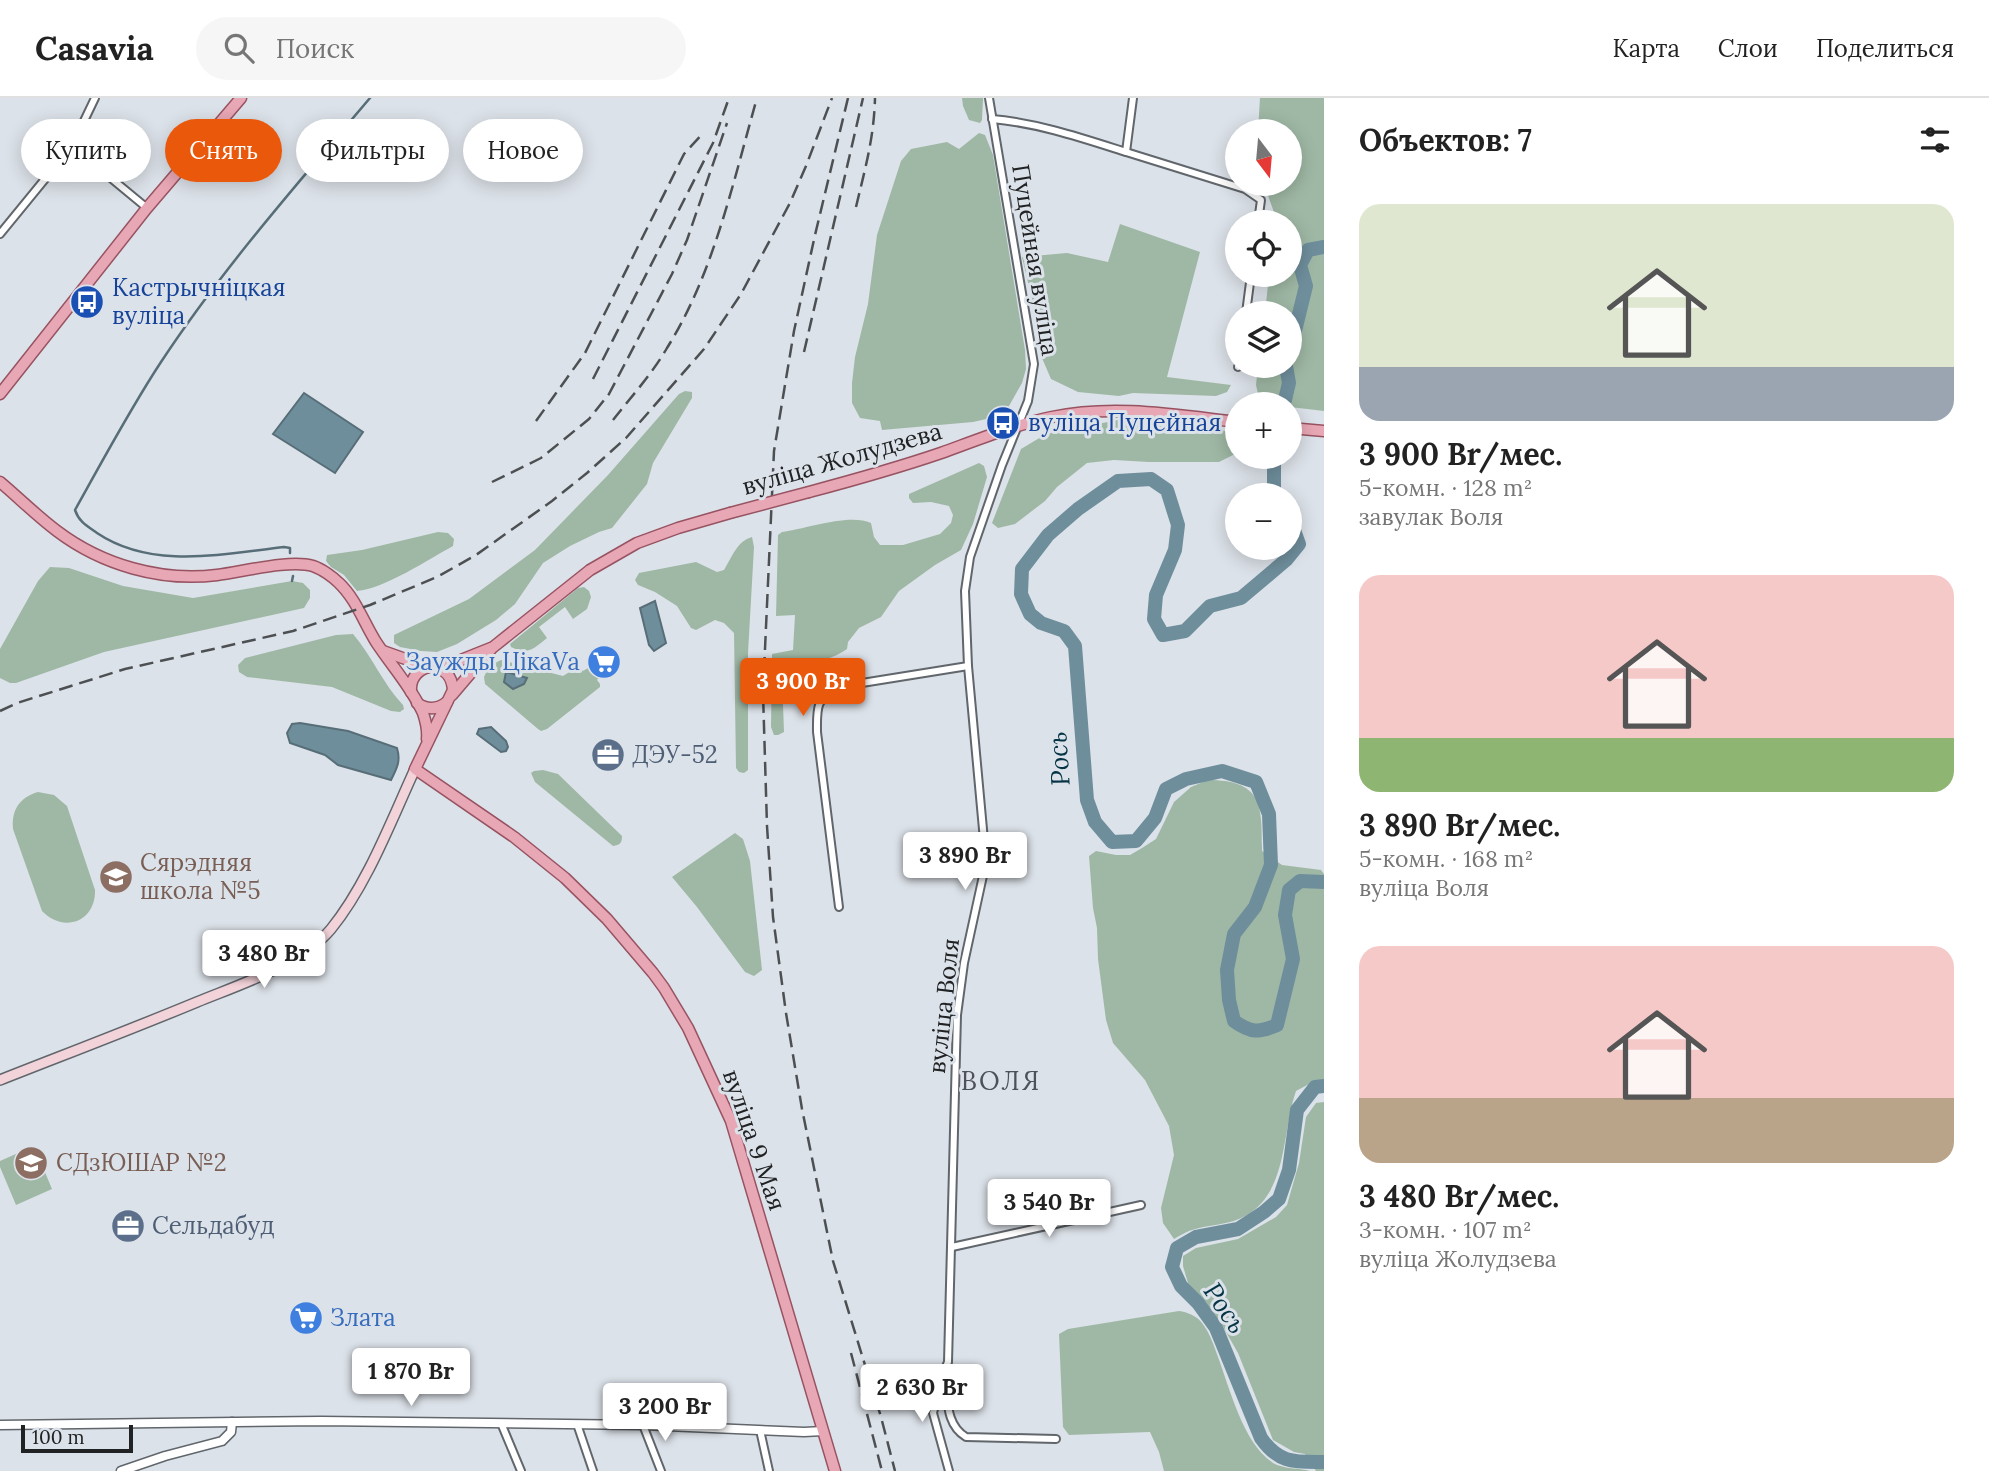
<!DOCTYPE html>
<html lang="ru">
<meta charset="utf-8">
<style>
body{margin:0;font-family:Lora,serif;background:#f6f6f6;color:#222;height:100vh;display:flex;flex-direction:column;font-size:26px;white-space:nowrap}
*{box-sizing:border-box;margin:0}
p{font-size:23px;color:#767676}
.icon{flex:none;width:38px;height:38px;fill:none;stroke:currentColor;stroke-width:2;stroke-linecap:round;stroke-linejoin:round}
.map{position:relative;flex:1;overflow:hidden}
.sheet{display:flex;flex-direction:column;background:#fff;width:665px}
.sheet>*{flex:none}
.top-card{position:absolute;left:21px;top:21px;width:665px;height:63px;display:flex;gap:14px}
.needle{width:46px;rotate:164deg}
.tools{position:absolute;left:1225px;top:21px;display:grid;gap:14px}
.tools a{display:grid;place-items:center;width:77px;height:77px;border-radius:50%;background:#fff;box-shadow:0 4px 18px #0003;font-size:35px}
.scale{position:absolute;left:21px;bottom:18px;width:112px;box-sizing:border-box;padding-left:7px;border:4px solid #202224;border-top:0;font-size:19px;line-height:24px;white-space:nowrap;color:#202224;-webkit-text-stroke:5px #dce2e9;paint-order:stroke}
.price{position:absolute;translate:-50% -60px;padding:0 16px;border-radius:7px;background:#fff;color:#222;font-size:23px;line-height:46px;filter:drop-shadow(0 2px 4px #0008)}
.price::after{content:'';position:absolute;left:50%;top:42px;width:21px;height:16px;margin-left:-10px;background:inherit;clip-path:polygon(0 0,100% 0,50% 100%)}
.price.selected{background:#ea580c;color:#fff}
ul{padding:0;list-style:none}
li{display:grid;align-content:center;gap:14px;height:371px;padding:0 35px}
li span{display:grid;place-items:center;height:217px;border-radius:21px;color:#555}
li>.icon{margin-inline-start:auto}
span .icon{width:126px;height:126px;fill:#fffc;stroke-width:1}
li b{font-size:30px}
h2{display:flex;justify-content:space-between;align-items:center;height:84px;padding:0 35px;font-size:30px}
.pill{padding:0 24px;border-radius:32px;background:#fff;box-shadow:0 4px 18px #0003;font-size:24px;line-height:63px}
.pill.selected{background:#ea580c;color:#fff}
header{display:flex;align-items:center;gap:42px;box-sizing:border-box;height:98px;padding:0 35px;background:#fff;border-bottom:2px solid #e0e0e0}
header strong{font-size:33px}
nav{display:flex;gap:38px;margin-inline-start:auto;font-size:24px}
.search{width:490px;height:63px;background:#f6f6f6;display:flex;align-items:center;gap:18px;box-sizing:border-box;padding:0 24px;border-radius:38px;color:#767676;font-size:26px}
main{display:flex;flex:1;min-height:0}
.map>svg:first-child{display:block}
</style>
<header>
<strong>Casavia</strong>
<div class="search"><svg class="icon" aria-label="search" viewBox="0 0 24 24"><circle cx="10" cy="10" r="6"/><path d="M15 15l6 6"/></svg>Поиск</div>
<nav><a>Карта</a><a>Слои</a><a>Поделиться</a></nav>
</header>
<main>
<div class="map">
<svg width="1324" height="1373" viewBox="0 0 1324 1373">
<rect width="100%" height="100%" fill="#dce2e9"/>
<g fill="#9fb8a5">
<path d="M962 0H983L982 22 980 25 969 22 963 8Z"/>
<path d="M1260 0H1324V313L1290 309V306L1260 305 1256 287 1258 268H1290V215H1265L1269 177H1290V124H1276V120L1264 86H1290V33H1258Z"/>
<path d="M979 35 985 37 993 57 1025 252 1026 271 1022 285 1009 308 995 319 973 324 882 332 880 323 860 320 852 305V285L855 259 868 206 877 137 901 63 911 51 947 44 959 51Z"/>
<path d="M1120 126 1200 154 1167 279 1231 287 1227 294 1216 298 1133 295 1119 298 1078 294 1051 281 1042 260 1034 210 1022 159 1067 155 1108 164Z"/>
<path d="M685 293 692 294V300L653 365 647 386 612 430 599 434 570 448 543 465 515 506 496 522 457 546 437 554 421 553 400 549 394 545V537L469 501 535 452 608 377 679 296Z"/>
<path d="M1118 322 1237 334V355L1219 364H1149L1114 362 1087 365 1057 389 1045 403 1015 426 998 430 992 425 1021 351 1046 336Z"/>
<path d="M979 365 984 368 987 379 973 426 961 452 935 467 899 493 881 519 859 530 848 544 847 551C829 564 806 565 785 569L782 579 784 634 778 637H774L771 629 772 556 793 552 795 517 776 518 778 437 782 434C806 431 849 415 871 425L874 439 880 447H903L940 436 951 425 953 417 949 408 931 404 913 405 909 400V396Z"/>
<path d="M438 434 448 435 454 441 453 448C429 461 384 491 357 493L344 477 331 469 326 463 327 457 362 452Z"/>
<path d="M752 439 754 449 748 555V672L744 675 739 674 736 670 734 535 724 525 715 522 696 532 691 530 677 508 655 494 638 487 635 482 639 475 696 464 717 474 724 472C732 459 737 443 752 439Z"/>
<path d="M50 469 69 470 123 488 193 500 292 483 303 485 310 492V500L304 510 104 554 16 585H10L0 580V551L38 483Z"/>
<path d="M584 489 589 493 591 499 587 511 573 521 565 509 539 529 547 540C533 551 529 557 511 549L510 546 578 490Z"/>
<path d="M353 536C372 558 383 586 403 607L404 611 400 614 391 613 332 589 247 579 239 574 238 567 245 560 336 537Z"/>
<path d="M501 562 563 578 579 568 583 573 593 567 600 577 597 582 600 586V589L547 631 541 633 538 631 485 586 484 579 489 568Z"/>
<path d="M543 672 558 676 622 738C622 745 620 747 613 748L535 684 531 675 534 673Z"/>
<path d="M1208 682C1263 682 1262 708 1262 753L1282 767 1321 772 1324 776V981L1311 985 1296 993C1282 1033 1288 1093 1247 1117 1229 1128 1208 1126 1189 1133 1184 1135 1179 1138 1174 1141L1163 1125 1161 1110 1174 1057 1169 1028 1145 982 1113 945 1106 922 1098 861 1097 830 1093 810 1089 758 1096 753 1116 757H1130L1142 750 1156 741 1174 704 1191 689Z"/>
<path d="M38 694 54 697 67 708 95 792C96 823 64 836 42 813L13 731C11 712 20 699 38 694Z"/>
<path d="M735 735 743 741 750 763 762 872 754 878 745 874 697 809 672 779Z"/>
<path d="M1324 1004V1373H1316L1305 1356 1294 1354 1273 1342 1238 1255 1222 1227 1188 1185 1183 1168V1158L1196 1150 1238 1141 1276 1119 1287 1107 1299 1065 1306 1019 1316 1005Z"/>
<path d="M34 1048 52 1091 16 1107 0 1069V1063Z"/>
<path d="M1179 1213C1187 1214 1197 1218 1202 1225 1210 1235 1214 1248 1218 1259 1230 1291 1243 1345 1273 1365 1283 1371 1299 1370 1310 1373H1164L1159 1354 1150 1334 1069 1337 1063 1329 1059 1236 1068 1231Z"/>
</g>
<g fill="#6f8e9c" stroke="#576e78" stroke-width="2">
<path d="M304 295 363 334 335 375 273 336Z"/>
<path d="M655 503 666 545 654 553 649 547 640 510Z"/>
<path d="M506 574 527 580 524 586 513 591 504 584Z"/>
<path d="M300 625 348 633 397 650C401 663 397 670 391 682L338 667 325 657 290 645 287 635 292 626Z"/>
<path d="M491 629 506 643 508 649 506 653 501 654 477 636 479 631Z"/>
</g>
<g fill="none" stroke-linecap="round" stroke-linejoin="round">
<g stroke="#576e78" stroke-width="2.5">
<path d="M290 455V450L284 449C222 456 152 472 97 435 87 428 79 424 75 412 103 362 130 311 161 264 223 170 298 85 370 0"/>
<path d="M292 483 293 478"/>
</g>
<g stroke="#6f8e9c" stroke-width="14">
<path d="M1290 253 1306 188 1300 167 1308 152 1324 149"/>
<path d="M1284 306 1289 285 1286 268"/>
<path d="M1274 359V397"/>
<path d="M1290 421 1299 446 1286 462 1241 500 1210 508 1185 533 1163 537 1154 521 1156 497 1175 452 1178 427 1167 392 1151 381 1118 383 1078 411 1048 437 1022 471 1021 496 1030 516 1041 525 1064 533 1075 548 1087 702 1095 724 1112 744 1136 743 1155 720 1166 691 1186 681 1222 673 1256 684 1269 716 1271 767 1255 809 1234 836 1227 872 1229 902 1234 923C1251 935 1258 935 1277 927L1293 861 1285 817 1289 792 1300 783 1324 784"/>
<path d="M1324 988 1315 989 1297 1012 1289 1072 1279 1101 1264 1114 1238 1131 1196 1139 1177 1150 1172 1169 1181 1188 1198 1205 1216 1230 1261 1340C1279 1366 1295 1364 1324 1364"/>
</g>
<g stroke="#60666b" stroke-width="10">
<g id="minor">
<path d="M992 21C1038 25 1082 40 1126 54L1133 0"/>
<path d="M72 48 147 110"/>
<path d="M1126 54 1245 91 1261 102 1258 124"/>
<path d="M0 136 72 48 95 0"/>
<path d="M1246 215 1251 177"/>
<path d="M1238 269 1239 268"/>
<path d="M839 809 817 634C817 612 815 601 837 589L968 568"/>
<path d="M952 1149 1141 1107"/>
<path d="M942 1278 945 1282C948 1303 946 1327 966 1339L1056 1341"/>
<path d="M501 1325 521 1373"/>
<path d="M577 1326 593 1373"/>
<path d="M643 1327 661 1373"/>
<path d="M760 1332 769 1373"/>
<path d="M949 1373 933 1315 942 1278 948 1264 957 917 964 865 986 764 968 568 965 493 970 459 1002 367 1028 303 1034 266 989 0"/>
</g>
</g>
<g stroke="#60666b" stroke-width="11">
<g id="tertiary">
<path d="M0 1327 321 1323 643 1327 804 1334 823 1333"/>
<path d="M121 1373 165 1358 222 1343 231 1334 232 1324"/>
</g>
</g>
<g stroke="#60666b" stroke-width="12">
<path id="secondary" d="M0 982C66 956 132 931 197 904 241 886 301 867 331 831 367 787 391 723 415 671"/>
</g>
<g stroke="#985362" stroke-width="13">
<g id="primary">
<path d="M0 296 147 110 241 0"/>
<path d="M1290 330 1324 333"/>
<path d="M0 384C19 400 37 418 57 433 102 467 161 484 217 477 242 474 290 461 313 468 322 471 333 479 339 485 356 501 364 525 376 544 391 567 412 590 423 615 426 624 428 632 427 641"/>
<path d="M809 394C854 382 897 370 941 355 977 342 1014 327 1052 319 1114 306 1176 317 1237 324"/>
<path d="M383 553 428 569 456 564 491 550"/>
<path d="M433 569C446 571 452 579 453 592L415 671 514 739 565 780 607 821 653 875 664 890 688 930 731 1023 835 1373"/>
<path d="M411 594C410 582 416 573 428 569"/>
<path d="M452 597 492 550 590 472 637 445 678 430 730 415"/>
<path d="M417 605C427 612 437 612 447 604"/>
</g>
</g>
<use href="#minor" stroke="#fff" stroke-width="6"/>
<use href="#tertiary" stroke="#fff" stroke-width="8"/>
<use href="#secondary" stroke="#f3d3da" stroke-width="9"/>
<use href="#primary" stroke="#e8a7b5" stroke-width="10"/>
<g stroke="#4d5053" stroke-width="2.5" stroke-dasharray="14 7" stroke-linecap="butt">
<path d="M848 0 815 137 794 233 774 353 763 595 767 728 773 819 786 915 802 1011 833 1163 881 1319 895 1373"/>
<path d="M856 109C865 71 874 40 875 0"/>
<path d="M804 254 863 0"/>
<path d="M593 281 713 45 729 0"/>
<path d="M613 322C631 299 652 276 667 250 714 175 733 84 757 0"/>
<path d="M536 323 585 255 684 56 704 34"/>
<path d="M492 384 541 360 589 321 609 296 672 176 687 142 727 25"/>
<path d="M0 613 17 605 125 571 293 533 370 507 437 479 476 457 552 403 587 375 626 340 704 251 741 196 790 105 806 68 832 0"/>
<path d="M851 1255 882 1373"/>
</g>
<g stroke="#985362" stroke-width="13" stroke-linecap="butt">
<path id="primary-bridge" d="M730 415 809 394"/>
</g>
<use href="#primary-bridge" stroke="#e8a7b5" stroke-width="10"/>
</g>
<defs>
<g id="bus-disc" transform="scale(1.75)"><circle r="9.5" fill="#1a4fb4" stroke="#dce2e9"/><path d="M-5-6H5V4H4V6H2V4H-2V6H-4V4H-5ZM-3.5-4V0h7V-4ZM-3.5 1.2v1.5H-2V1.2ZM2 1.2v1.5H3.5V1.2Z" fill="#fff"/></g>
<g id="supermarket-disc" transform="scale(1.75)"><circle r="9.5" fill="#3f7fe0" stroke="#dce2e9"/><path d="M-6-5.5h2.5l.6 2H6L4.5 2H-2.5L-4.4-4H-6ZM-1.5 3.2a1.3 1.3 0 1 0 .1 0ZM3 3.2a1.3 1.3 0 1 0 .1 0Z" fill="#fff"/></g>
<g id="office-disc" transform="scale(1.75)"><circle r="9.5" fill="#5c6f8a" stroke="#dce2e9"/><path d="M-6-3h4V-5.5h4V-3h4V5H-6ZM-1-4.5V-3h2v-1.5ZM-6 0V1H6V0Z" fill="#fff"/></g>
<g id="school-disc" transform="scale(1.75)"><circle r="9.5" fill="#8d6e63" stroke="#dce2e9"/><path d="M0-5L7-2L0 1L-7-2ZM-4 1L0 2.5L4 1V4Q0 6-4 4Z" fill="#fff"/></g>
</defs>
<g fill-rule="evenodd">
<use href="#bus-disc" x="87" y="204"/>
<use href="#bus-disc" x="1003" y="325"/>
<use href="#supermarket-disc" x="604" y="564"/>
<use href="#office-disc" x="608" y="657"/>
<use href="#school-disc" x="116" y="779"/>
<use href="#school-disc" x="31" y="1065"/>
<use href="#office-disc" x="128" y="1128"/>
<use href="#supermarket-disc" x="306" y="1220"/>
</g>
<g text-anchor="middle" stroke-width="6" stroke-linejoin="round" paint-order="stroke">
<g font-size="24" fill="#202224" stroke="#dce2e9">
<text transform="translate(1035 162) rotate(81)" y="8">Пуцейная вуліца</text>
<text transform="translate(842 361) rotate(-16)" y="8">вуліца Жолудзева</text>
<text transform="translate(944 908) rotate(-84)" y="8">вуліца Воля</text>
<text transform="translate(754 1042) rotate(71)" y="8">вуліца 9 Мая</text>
</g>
<g font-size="24" fill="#164399" stroke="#dce2e9" text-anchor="start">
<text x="112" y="198">Кастрычніцкая<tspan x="112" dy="28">вуліца</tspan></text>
<text x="1028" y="333">вуліца Пуцейная</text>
</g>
<g font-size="24" fill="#366cbe" stroke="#dce2e9" text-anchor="end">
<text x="580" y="572">Заужды ЦікаVа</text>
<text x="330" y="1228" text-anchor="start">Злата</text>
</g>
<g font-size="24" fill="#4e5e75" stroke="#dce2e9" text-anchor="start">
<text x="632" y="665">ДЭУ-52</text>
<text x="152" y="1136">Сельдабуд</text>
</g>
<g font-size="24" fill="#785e54" stroke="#dce2e9" text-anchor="start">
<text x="140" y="773">Сярэдняя<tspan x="140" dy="28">школа №5</tspan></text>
<text x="56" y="1073">СДзЮШАР №2</text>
</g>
<g font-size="26" font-style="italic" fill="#033344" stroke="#dce2e9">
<text transform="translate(1059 661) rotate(-94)" y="9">Рось</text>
<text transform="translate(1225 1210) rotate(56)" y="9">Рось</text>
</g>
<g font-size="26" letter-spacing="2" fill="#4c5257" stroke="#dce2e9">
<text x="1001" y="992">ВОЛЯ</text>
</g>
</g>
</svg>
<div class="tools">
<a><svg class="needle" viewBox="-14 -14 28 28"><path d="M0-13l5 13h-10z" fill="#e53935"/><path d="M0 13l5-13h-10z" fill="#767676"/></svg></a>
<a><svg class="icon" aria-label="locate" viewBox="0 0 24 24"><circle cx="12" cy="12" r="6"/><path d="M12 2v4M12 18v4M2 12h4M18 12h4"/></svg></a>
<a><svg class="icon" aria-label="layers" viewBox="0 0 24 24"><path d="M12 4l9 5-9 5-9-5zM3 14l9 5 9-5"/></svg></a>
<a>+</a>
<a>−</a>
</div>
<div class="scale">100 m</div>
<b class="price selected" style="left:803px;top:620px">3 900 Br</b>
<b class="price" style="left:965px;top:794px">3 890 Br</b>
<b class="price" style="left:264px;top:892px">3 480 Br</b>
<b class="price" style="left:1049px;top:1141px">3 540 Br</b>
<b class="price" style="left:411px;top:1310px">1 870 Br</b>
<b class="price" style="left:922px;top:1326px">2 630 Br</b>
<b class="price" style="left:665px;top:1345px">3 200 Br</b>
<div class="top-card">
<a class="pill">Купить</a>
<a class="pill selected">Снять</a>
<a class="pill">Фильтры</a>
<a class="pill">Новое</a>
</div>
</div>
<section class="sheet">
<h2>Объектов: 7<svg class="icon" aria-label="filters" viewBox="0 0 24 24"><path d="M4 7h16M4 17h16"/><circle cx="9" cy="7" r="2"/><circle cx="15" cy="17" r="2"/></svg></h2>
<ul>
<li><span style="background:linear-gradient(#dfe7d0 75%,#9aa5b1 0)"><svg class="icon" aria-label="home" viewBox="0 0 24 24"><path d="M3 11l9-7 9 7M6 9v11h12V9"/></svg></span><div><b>3 900 Br/мес.</b><p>5-комн. · 128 m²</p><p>завулак Воля</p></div></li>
<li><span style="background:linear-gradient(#f6c9c9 75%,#8fb573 0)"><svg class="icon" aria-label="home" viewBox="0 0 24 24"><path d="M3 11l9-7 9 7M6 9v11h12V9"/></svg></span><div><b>3 890 Br/мес.</b><p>5-комн. · 168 m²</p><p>вуліца Воля</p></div></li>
<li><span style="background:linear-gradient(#f6c9c9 70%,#b9a48a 0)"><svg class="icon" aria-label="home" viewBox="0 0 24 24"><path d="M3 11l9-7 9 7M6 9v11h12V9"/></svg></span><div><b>3 480 Br/мес.</b><p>3-комн. · 107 m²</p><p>вуліца Жолудзева</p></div></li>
</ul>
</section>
</main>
